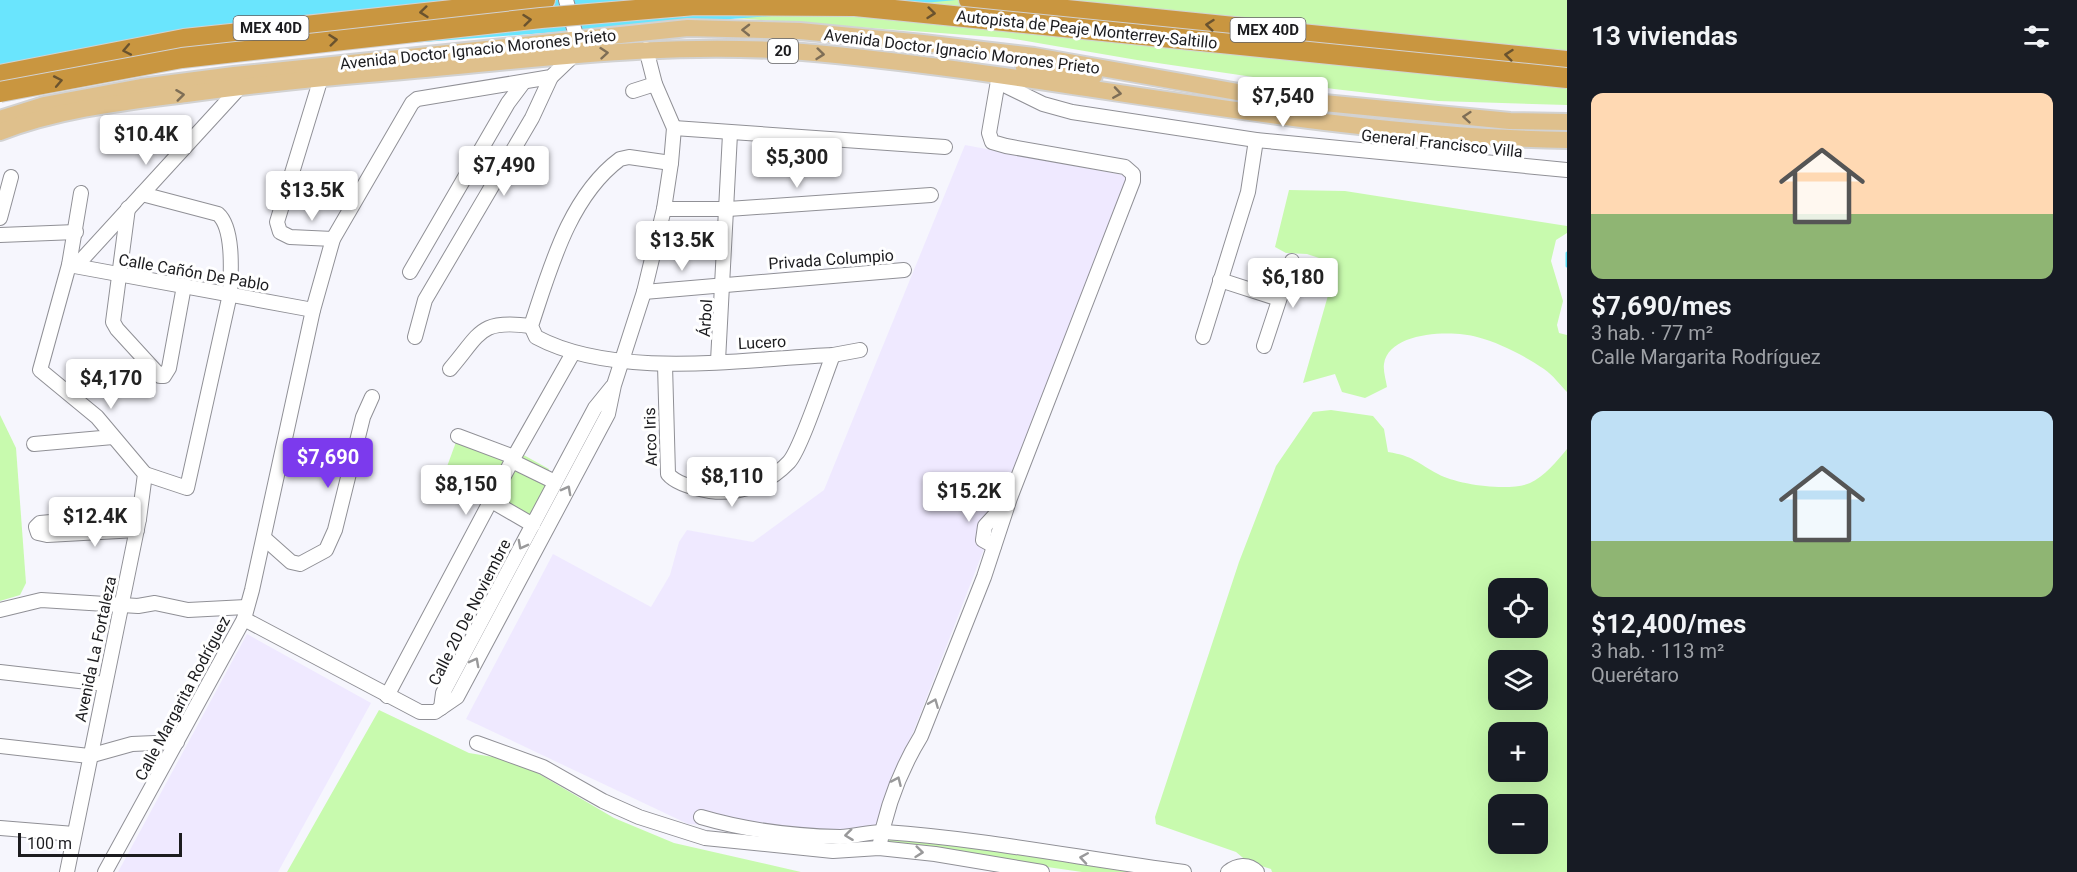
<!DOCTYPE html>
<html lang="es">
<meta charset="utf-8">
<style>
body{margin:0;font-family:Roboto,sans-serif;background:#20242c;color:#f1f3f6;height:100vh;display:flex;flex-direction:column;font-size:22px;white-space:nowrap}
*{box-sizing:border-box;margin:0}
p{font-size:20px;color:#9ea1a6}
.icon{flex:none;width:33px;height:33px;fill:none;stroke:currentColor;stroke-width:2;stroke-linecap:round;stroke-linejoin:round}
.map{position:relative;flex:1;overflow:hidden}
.details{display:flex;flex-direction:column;background:#171b24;width:510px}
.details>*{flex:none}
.fabs{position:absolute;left:1488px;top:578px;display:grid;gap:12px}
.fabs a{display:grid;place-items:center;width:60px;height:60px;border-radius:12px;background:#171b24;box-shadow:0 6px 24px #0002;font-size:30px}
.scale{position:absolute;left:18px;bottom:15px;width:164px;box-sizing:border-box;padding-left:6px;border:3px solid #1c1c1f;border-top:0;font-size:16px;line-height:21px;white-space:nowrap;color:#1c1c1f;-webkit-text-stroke:4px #fff;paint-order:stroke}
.price{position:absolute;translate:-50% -51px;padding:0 14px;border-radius:6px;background:#fff;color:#222;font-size:20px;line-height:39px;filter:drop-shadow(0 2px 3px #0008)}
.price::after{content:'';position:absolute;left:50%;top:36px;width:18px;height:14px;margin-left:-9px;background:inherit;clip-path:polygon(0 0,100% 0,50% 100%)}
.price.current{background:#7c3aed;color:#fff}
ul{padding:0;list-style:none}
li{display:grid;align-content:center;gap:12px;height:318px;padding:0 24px}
li span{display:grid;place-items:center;height:186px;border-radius:12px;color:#555}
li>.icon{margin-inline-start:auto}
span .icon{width:108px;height:108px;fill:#fffc;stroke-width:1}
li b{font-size:26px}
h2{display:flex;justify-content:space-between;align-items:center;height:72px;padding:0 24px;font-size:26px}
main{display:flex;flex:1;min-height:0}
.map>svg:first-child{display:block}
</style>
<main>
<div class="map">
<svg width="1567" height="872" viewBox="0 0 1567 872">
<rect width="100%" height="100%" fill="#f6f6fd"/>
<g fill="#efe9ff">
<path d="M965 145 1128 176 877 826 831 831 688 824 466 719 553 554 651 607 670 575 679 542 687 530 753 542 824 490Z"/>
<path d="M247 634 371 703 278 872H118Z"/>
</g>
<g fill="#c8faae" fill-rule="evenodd">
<path d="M0 0H1567V105L1438 101 1334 89 1137 60 1008 38 707 16 317 48 43 87 0 102Z"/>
<path d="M1289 190 1345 191 1567 226V233L1556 240 1551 261 1563 301 1557 325 1559 333 1567 335V392C1560 385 1553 375 1544 369 1525 356 1500 343 1477 337 1453 330 1389 331 1384 364 1383 371 1386 380 1387 387L1365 398 1342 392 1335 374 1303 383 1337 264 1307 254 1286 253 1275 247Z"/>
<path d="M1331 410 1373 416 1384 429 1388 452C1414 456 1417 463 1438 474 1458 485 1510 492 1530 483 1544 477 1557 461 1567 449V872H1272L1271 869 1248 862 1236 852 1156 824 1155 817 1239 562 1276 466 1313 412ZM1498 588H1538V627H1498ZM1498 660H1538V699H1498ZM1498 732H1538V771H1498ZM1498 804H1538V843H1498Z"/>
<path d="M0 415 16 448 26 583 20 595 0 601Z"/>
<path d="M456 442 507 460 490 494 445 472Z"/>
<path d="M520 453 549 469 546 475 553 478 531 522 495 501Z"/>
<path d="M379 710 469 753 517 761 614 818 674 843 801 872H287Z"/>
<path d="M888 837 1016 852 1137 872H1082L887 844Z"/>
</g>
<path fill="#6ae5fd" d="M0 0H956L837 11 185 60 0 95Z"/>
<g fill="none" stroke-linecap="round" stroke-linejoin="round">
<path stroke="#6ae5fd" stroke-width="3" d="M1567 253V266"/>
<g stroke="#909096" stroke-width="16">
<g id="minor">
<path d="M321 78 277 222 280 232 290 237 333 239"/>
<path d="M998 82 1043 104 1072 112 1256 140 1567 170"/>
<path d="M633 91 655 84"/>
<path d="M674 128 945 147"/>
<path d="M671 163 629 157 620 159C569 197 550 269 531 326L536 337C616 380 744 359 833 355L860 350"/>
<path d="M142 194 218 214C234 228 231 273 230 294L187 488 145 474"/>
<path d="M128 208 113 322 117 329 160 376H164L169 368 184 286"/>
<path d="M664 209H728L931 195"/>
<path d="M0 218 11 177"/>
<path d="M0 235 76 232"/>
<path d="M69 265 313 310"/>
<path d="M76 266 240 87"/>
<path d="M410 272 508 103 523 83"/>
<path d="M1220 280 1279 299"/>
<path d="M644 292 904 270"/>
<path d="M415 337 425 300 532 118 551 77"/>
<path d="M1203 337 1248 192 1256 140"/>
<path d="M1264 346 1292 261"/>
<path d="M718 361 730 134"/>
<path d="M665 365 668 474C676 484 698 489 710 491 740 495 768 484 789 462 801 449 825 375 833 355"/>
<path d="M450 369C481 333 479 319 531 326"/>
<path d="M458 436 514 457"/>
<path d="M34 444 113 437"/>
<path d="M512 461 555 482"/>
<path d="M437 474 483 496 533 525"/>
<path d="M137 530 47 535 38 533 36 527 40 523 95 518 139 519"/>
<path d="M264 538 291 562 300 564 326 550 335 530 363 417 372 397"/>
<path d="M994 546 983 540 985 526 1007 502"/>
<path d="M0 610 41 600 138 606 155 603 188 610 246 607"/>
<path d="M244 619 420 712H435L457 697 608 414 614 385 644 292 664 209 671 163 674 128 655 84 646 49"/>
<path d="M0 672 105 684"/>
<path d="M387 696 514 457 573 353"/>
<path d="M441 708 443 693 595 408 612 387"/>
<path d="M477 743 543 767 603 801 639 817 705 838 833 851 879 848 935 854 1042 872"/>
<path d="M0 746 89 756 132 744 177 742"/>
<path d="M701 817C745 830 793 836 840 837 855 837 870 831 885 832 985 839 1084 859 1184 872"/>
<path d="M0 828 74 834"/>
<path d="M879 848C886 807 899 772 921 736L984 577 1010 498 1133 181V174L1125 167 1006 146 992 142 989 133 999 75"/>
<path d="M67 872 139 519 145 474 97 417 40 370 69 265 81 193"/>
<path d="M105 872 244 619 252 590 313 310 333 239 412 103 417 99 551 77 573 56 577 39 566 0"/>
<path d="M1228 872C1237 865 1248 863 1257 872"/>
</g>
</g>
<g stroke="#d2d2d2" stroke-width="20">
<g id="major">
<path d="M1024 68 1094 76"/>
<path d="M0 119 44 105 141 87 234 75 688 28 800 31 923 43 1034 56 1272 98 1510 121 1567 122"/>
<path d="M0 132C59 109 124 102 186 94 247 86 307 79 368 74 512 63 657 40 803 52 1058 74 1310 136 1567 140"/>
</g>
</g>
<g stroke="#d2d2d2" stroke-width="22">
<g id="highway">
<path d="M969 0 1567 61"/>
<path d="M0 75 184 39 545 0"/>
</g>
</g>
<use href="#minor" stroke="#fff" stroke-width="14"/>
<use href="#major" stroke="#dfc08c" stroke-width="16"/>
<use href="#highway" stroke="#c99640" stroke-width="20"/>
<g stroke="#d2d2d2" stroke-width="22" stroke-linecap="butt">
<path id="highway-bridge" d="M0 92 182 58 541 18 695 5 855 6 1567 78"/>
</g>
<use href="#highway-bridge" stroke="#c99640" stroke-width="20"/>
</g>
<defs><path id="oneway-chevron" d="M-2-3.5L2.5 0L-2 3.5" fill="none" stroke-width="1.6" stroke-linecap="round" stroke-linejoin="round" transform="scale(1.5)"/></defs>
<g stroke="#6a532e">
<use href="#oneway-chevron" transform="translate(424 12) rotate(174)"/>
<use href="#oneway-chevron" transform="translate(931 13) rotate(6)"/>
<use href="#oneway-chevron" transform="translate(527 20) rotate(-6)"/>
<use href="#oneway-chevron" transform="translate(1210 25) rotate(-174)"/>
<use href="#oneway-chevron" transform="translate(333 40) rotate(-6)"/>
<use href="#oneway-chevron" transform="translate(127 50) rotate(169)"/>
<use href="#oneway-chevron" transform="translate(1509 55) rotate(-174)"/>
<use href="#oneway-chevron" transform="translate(58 81) rotate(-11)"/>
</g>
<g stroke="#7e6e56">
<use href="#oneway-chevron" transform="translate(746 30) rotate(-179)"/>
<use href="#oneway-chevron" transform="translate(604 53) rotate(-5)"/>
<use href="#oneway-chevron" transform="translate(820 54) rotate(6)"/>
<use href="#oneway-chevron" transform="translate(1117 93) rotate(9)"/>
<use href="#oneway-chevron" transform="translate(180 95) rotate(-7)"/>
<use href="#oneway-chevron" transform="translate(1467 117) rotate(-175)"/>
</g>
<g stroke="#99999a">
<use href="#oneway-chevron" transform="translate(567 490) rotate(-62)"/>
<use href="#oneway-chevron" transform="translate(522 545) rotate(118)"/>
<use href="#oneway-chevron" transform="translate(475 662) rotate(-62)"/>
<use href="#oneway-chevron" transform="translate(934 703) rotate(-68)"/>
<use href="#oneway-chevron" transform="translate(897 781) rotate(-66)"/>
<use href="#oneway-chevron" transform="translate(849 835) rotate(173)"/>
<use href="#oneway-chevron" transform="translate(919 852) rotate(6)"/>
<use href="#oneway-chevron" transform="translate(1084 858) rotate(-171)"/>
</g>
<g text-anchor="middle" stroke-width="6" stroke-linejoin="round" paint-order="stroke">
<g fill="#fff" stroke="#606062" stroke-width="1.5">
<rect x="233.5" y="16" width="75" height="24" rx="4.5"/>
<rect x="1230.5" y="18" width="75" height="24" rx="4.5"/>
<rect x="768" y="39" width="30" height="24" rx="4.5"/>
</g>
<g font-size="15" font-weight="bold" fill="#1c1c1f">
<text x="271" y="33">MEX 40D</text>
<text x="1268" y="35">MEX 40D</text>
<text x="783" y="56">20</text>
</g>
<g font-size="16" fill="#1c1c1f" stroke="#fff">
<text transform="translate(1087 29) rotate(6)" y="6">Autopista de Peaje Monterrey-Saltillo</text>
<text transform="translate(478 49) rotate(-6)" y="6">Avenida Doctor Ignacio Morones Prieto</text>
<text transform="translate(962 51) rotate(7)" y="6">Avenida Doctor Ignacio Morones Prieto</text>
<text transform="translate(1442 143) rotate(6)" y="6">General Francisco Villa</text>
<text transform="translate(831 259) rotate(-4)" y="6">Privada Columpio</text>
<text transform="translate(194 272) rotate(10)" y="6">Calle Cañón De Pablo</text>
<text transform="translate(705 318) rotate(-86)" y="6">Árbol</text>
<text transform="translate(762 342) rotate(-3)" y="6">Lucero</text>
<text transform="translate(650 437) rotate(-92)" y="6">Arco Iris</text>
<text transform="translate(469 612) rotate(-63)" y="6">Calle 20 De Noviembre</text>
<text transform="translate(95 649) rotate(-78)" y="6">Avenida La Fortaleza</text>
<text transform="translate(182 698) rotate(-62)" y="6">Calle Margarita Rodríguez</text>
</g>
</g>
</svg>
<div class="fabs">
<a><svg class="icon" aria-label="locate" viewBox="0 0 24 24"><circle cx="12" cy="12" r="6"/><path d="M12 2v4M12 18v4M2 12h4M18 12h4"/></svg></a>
<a><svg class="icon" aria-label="layers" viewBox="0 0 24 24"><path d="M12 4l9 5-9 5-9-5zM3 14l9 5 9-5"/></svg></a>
<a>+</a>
<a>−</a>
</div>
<div class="scale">100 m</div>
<b class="price" style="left:1283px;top:128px">$7,540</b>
<b class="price" style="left:146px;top:166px">$10.4K</b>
<b class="price" style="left:797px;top:189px">$5,300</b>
<b class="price" style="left:504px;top:197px">$7,490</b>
<b class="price" style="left:312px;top:222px">$13.5K</b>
<b class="price" style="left:682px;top:272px">$13.5K</b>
<b class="price" style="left:1293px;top:309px">$6,180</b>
<b class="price" style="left:111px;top:410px">$4,170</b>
<b class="price current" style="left:328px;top:489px">$7,690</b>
<b class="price" style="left:732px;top:508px">$8,110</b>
<b class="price" style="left:466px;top:516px">$8,150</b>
<b class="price" style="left:969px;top:523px">$15.2K</b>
<b class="price" style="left:95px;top:548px">$12.4K</b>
</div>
<section class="details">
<h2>13 viviendas<svg class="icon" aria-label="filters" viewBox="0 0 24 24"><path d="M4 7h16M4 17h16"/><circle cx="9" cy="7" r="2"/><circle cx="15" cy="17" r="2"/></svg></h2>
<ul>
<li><span style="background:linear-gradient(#ffd9b3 65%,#8fb573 0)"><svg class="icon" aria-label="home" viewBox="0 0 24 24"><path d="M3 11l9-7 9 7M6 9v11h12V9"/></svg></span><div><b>$7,690/mes</b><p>3 hab. · 77 m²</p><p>Calle Margarita Rodríguez</p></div></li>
<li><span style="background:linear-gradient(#bfe0f5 70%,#8fb573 0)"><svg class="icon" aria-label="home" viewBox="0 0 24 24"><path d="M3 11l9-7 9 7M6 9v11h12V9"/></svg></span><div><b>$12,400/mes</b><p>3 hab. · 113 m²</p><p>Querétaro</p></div></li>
</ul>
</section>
</main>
